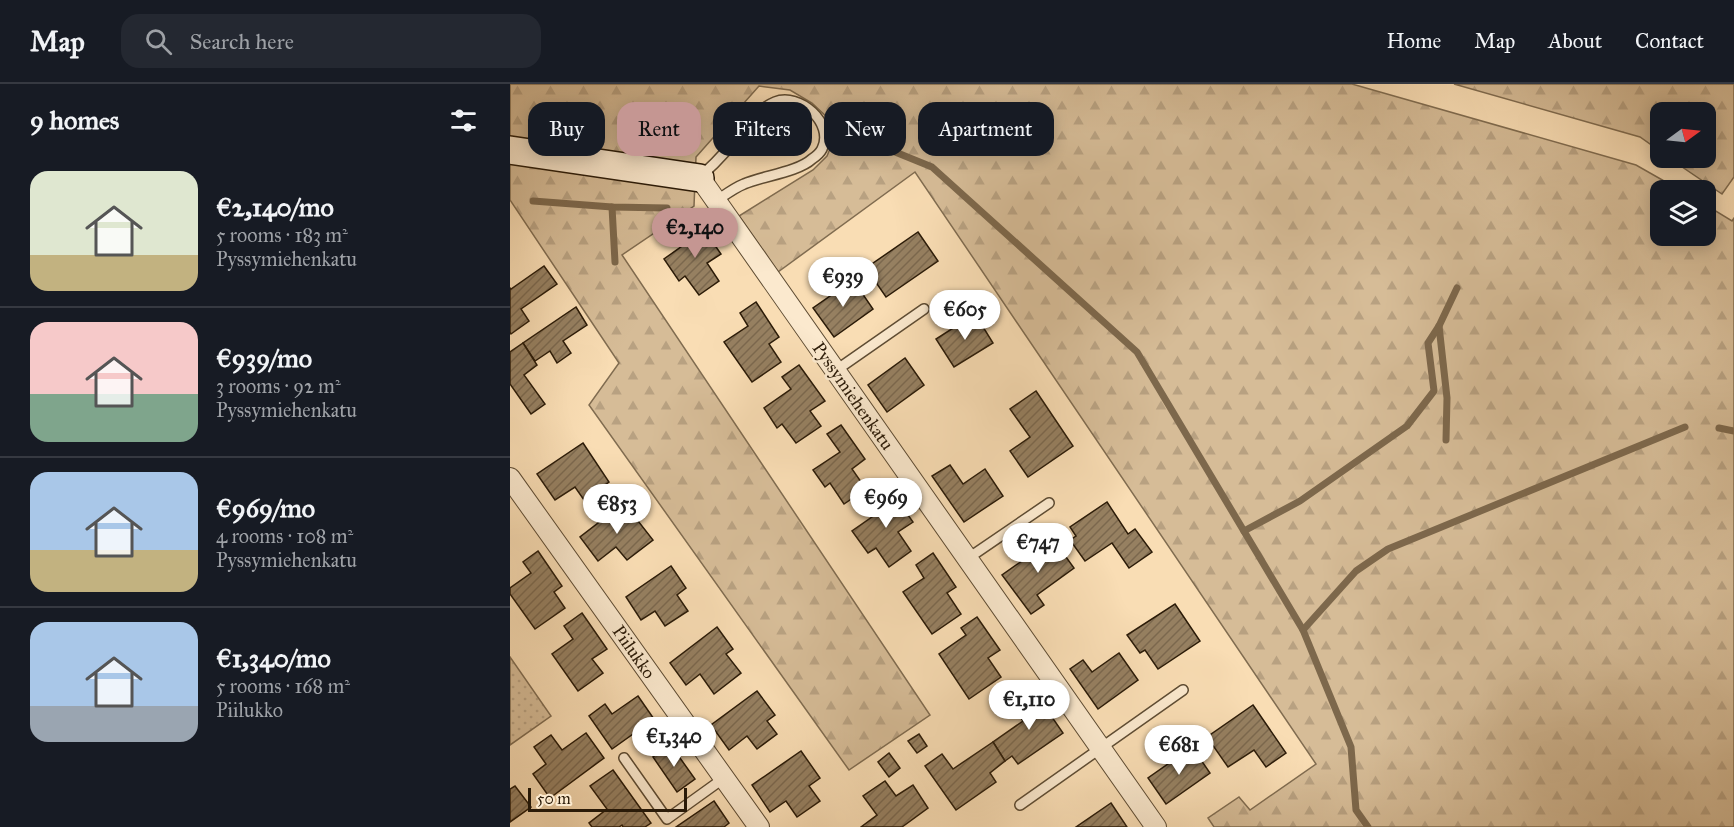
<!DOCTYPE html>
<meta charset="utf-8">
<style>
body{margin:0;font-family:"IM FELL Great Primer",serif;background:#242831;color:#f1f3f6;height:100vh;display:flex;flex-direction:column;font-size:22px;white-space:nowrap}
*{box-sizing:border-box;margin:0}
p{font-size:20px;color:#9ea1a6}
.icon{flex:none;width:33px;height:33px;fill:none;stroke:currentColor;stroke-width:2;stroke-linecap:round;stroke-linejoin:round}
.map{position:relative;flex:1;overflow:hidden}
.drawer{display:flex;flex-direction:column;background:#171b24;width:510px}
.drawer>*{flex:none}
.guide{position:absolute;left:18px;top:18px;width:570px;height:54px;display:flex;gap:12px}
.needle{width:39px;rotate:75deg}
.buttons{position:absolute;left:1140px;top:18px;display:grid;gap:12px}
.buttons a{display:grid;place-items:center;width:66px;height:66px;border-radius:12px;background:#171b24;box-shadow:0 3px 15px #0003;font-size:30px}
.scale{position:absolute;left:18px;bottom:15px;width:159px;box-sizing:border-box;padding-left:6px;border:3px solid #2b1b08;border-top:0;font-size:16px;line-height:21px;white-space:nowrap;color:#2b1b08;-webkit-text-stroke:4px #fbe9ce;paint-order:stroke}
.price{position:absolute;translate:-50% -51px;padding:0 14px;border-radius:21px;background:#fff;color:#222;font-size:20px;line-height:39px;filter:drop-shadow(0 2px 3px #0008)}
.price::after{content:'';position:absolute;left:50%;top:36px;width:18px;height:14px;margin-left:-9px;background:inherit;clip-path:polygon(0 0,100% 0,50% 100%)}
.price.selected{background:#c59692;color:#111}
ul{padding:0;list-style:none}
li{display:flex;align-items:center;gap:18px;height:150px;padding:0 30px}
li+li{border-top:2px solid #363941}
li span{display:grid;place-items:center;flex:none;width:168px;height:120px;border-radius:18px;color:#555}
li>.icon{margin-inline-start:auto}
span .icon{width:72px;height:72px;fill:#fffc;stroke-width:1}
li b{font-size:26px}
h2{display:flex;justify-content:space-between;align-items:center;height:72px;padding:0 30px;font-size:26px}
.tag{padding:0 21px;border-radius:18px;background:#171b24;box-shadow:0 3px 15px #0003;font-size:21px;line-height:54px}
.tag.selected{background:#c59692;color:#111}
header{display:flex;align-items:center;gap:36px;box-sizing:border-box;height:84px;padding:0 30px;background:#171b24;border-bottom:2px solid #363941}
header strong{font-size:28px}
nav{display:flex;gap:33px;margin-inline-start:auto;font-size:21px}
.search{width:420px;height:54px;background:#242831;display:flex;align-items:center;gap:15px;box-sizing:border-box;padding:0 21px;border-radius:18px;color:#9ea1a6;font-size:22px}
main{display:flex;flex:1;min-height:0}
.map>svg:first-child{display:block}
</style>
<header>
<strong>Map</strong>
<div class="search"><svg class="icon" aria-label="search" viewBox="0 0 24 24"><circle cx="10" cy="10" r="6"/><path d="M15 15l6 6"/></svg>Search here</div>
<nav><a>Home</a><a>Map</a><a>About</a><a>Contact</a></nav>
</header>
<main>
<section class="drawer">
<h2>9 homes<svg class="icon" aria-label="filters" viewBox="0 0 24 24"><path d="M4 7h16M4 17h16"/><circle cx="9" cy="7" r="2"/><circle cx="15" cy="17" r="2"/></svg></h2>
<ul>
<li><span style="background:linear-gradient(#dfe7d0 70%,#c2b280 0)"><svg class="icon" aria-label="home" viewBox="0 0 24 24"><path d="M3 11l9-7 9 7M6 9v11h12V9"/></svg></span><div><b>€2,140/mo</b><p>5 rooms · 183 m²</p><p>Pyssymiehenkatu</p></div></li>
<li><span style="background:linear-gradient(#f6c9c9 60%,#7fa58c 0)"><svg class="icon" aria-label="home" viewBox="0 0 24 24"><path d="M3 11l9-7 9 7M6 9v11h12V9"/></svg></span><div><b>€939/mo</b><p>3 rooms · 92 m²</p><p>Pyssymiehenkatu</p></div></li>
<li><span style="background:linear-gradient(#a9c7e8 65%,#c2b280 0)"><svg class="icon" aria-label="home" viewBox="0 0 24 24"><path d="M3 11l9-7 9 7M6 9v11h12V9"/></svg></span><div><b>€969/mo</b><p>4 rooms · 108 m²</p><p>Pyssymiehenkatu</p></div></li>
<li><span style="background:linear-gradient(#a9c7e8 70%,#9aa5b1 0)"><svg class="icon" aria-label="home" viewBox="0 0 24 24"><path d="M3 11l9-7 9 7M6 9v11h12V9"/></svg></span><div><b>€1,340/mo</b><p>5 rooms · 168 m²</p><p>Piilukko</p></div></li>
</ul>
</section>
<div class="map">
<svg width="1224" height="743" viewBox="0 0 1224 743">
<defs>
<pattern id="forest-firs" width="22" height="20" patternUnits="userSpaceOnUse" patternTransform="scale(1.5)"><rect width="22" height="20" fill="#d6bc97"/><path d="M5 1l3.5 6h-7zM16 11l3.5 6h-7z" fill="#b8a181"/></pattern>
<pattern id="park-dots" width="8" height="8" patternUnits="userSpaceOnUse" patternTransform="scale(1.5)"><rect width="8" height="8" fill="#d6bc97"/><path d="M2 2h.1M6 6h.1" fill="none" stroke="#b8a181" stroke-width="1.8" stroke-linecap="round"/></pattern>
<pattern id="building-hatch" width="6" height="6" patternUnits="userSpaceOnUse" patternTransform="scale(1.5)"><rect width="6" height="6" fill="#968061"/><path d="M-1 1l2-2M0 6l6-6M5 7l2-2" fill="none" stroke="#7b684e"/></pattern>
</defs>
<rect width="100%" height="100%" fill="#f9ddb4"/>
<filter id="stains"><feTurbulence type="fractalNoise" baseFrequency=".00333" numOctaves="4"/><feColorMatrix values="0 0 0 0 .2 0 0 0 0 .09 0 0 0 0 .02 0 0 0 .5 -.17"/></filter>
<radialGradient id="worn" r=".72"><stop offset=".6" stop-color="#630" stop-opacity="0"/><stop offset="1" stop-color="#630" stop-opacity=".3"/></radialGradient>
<g fill="url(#forest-firs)" stroke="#806c50" stroke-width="1.5">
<path d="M0 0H842L1126 81 1170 106H1150V152H1196V121L1222 137 1224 134V743H704L698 734 729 713 740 726 806 680 405 88 268 188 229 132 303 86 317 72 322 60 319 35 302 19 280 6 249 2 186 73 184 122 112 171 420 631 339 686 79 321 109 279 0 116Z"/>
<path d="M944 0H1224V93L1212 110 1159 74H1196V28H1150V67L1130 53Z"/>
</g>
<path fill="url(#park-dots)" stroke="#806c50" stroke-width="1.5" d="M0 573 41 632 0 661Z"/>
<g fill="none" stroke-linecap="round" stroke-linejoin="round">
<g stroke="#7d684c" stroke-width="7">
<path d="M363 59 422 83 627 268 793 546 841 663 846 726 858 743"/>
<path d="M23 117 102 123 157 124"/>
<path d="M102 123 105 178"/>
<path d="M929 242 937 314 936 356"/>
<path d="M1209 344 1224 347"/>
<path d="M734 447 790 417 897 342 924 307 918 259 929 242 947 204"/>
<path d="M793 546 846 487 878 465 1175 343"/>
</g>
</g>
<g fill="url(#building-hatch)" stroke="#2b1b08" stroke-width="1.5">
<path d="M188 137 211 170 197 179 209 197 189 211 175 192 169 197 154 175 179 157 173 148Z"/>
<path d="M408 148 428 177 376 213 356 184Z"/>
<path d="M34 182 47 200 11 225 19 237 1 250 0 248V204L1 205Z"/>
<path d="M343 196 363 225 324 253 303 224Z"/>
<path d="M246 218 269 253 259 260 271 278 242 298 214 258 238 242 230 229Z"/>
<path d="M66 223 77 241 53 257 61 269 47 279 40 267 25 277 13 259Z"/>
<path d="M465 230 483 259 444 283 426 255Z"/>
<path d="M13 259 27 281 14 291 35 320 21 330 0 300V268Z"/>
<path d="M395 274 414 301 377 328 358 301Z"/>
<path d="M289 281 315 317 300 327 311 342 286 359 272 340 267 344 254 324 281 305 272 293Z"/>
<path d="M526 307 563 362 518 393 500 367 520 353 500 325Z"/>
<path d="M331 341 355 375 342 385 356 405 334 420 320 399 315 403 303 386 330 368 317 350Z"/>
<path d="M73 359 99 398 74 416 65 403 45 416 27 390Z"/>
<path d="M440 381 453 400 475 385 493 412 454 438 422 392Z"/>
<path d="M379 404 403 438 388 448 401 467 379 483 366 464 358 469 342 447 369 428 361 416Z"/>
<path d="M597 418 618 450 625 445 642 468 619 484 602 459 575 477 560 456 566 452 560 443Z"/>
<path d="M114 419 143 456 117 476 106 463 88 477 70 453Z"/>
<path d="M543 455 564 484 527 511 534 521 521 530 492 491Z"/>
<path d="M28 467 52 502 44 508 55 524 25 545 0 510V504L21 489 13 478Z"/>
<path d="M423 469 446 503 437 509 451 530 422 550 393 508 414 494 406 481Z"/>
<path d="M161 482 176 504 167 511 178 527 155 542 145 527 131 536 116 513Z"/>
<path d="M665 520 690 557 648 585 635 566 630 569 617 551Z"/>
<path d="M72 529 97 565 82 575 93 589 68 607 42 570 63 555 54 542Z"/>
<path d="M467 533 490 566 478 574 491 593 459 615 429 570 456 551 451 544Z"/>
<path d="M207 543 223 565 216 570 231 589 204 610 190 590 176 601 160 579Z"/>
<path d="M609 569 628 596 588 625 560 585 573 576 582 588Z"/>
<path d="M247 607 265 631 257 637 267 650 247 665 237 652 219 666 201 641Z"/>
<path d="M524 607 553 649 508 680 502 672 495 677 483 658 513 637 503 622Z"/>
<path d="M128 612 144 635 102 665 79 632 95 620 102 630Z"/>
<path d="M743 621 776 669 756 683 744 666 718 683 697 653Z"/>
<path d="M76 649 94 674 40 714 23 690 36 680 24 663 41 651 52 666Z"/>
<path d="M409 650 417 662 407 669 398 657Z"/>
<path d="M483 658 495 677 480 689 486 698 446 726 415 682 432 670 443 685Z"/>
<path d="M160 660 185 695 167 708 143 673Z"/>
<path d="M682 663 700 689 656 720 638 694Z"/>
<path d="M291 667 310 694 299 702 310 717 287 733 276 717 260 728 242 701Z"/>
<path d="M379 669 390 684 379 693 368 678Z"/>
<path d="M103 686 141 739 135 743H113L112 741 109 743H82L79 739 97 725 80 702Z"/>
<path d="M375 697 386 712 403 701 418 724 392 743H351L367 731 353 712Z"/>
<path d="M5 702 21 723 0 738V705Z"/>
<path d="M204 717 219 739 214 743H166Z"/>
<path d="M601 719 617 743H566Z"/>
</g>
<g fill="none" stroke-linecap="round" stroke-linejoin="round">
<g stroke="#5e4c33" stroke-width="12">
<g id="lane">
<path d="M191 92C200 84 209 75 217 66 232 50 243 27 265 18 289 8 325 39 312 65 310 69 305 73 302 75 288 88 252 92 234 100 224 104 215 111 206 117"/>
<path d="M325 287 414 225"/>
<path d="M457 475 539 419"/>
<path d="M114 674 157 735 214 694"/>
<path d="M510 721 673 606"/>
</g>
</g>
<g stroke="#5e4c33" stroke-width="22">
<g id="street">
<path d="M190 94 646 743"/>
<path d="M0 394 249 743"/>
</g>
</g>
<g stroke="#2b1b08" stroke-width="30">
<path id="secondary" d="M0 66 190 94"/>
</g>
<use href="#lane" stroke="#fbe9ce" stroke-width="9"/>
<use href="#street" stroke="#fbe9ce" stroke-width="20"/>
<use href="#secondary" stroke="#fbe9ce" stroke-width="27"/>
</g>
<g text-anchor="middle" stroke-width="5" stroke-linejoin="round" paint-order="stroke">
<g font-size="18" fill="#2b1b08" stroke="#fbe9ce">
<text transform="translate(343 312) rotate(55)" y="6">Pyssymiehenkatu</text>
<text transform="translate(124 568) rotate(55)" y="6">Piilukko</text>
</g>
</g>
<rect width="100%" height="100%" filter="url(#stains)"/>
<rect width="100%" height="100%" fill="url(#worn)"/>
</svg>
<div class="buttons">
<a><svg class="needle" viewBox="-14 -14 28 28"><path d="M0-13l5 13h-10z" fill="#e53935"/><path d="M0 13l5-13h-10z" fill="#9ea1a6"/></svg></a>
<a><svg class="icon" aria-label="layers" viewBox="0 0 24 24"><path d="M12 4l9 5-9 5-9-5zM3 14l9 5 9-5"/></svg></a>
</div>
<div class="scale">50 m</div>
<b class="price selected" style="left:185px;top:175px">€2,140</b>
<b class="price" style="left:333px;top:224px">€939</b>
<b class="price" style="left:455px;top:257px">€605</b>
<b class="price" style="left:376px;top:445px">€969</b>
<b class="price" style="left:107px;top:451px">€853</b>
<b class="price" style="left:528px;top:490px">€747</b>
<b class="price" style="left:519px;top:647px">€1,110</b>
<b class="price" style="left:164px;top:684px">€1,340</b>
<b class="price" style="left:669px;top:692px">€681</b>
<div class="guide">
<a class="tag">Buy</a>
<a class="tag selected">Rent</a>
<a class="tag">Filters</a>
<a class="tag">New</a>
<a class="tag">Apartment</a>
</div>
</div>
</main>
